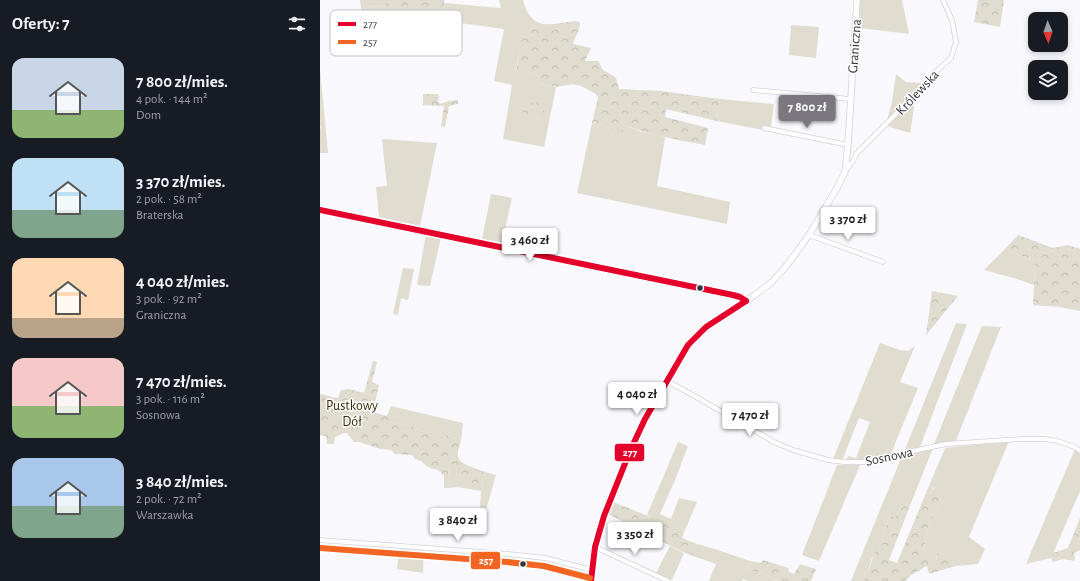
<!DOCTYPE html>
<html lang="pl">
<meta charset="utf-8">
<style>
body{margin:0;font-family:"Alegreya Sans",sans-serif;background:#20242c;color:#f1f3f6;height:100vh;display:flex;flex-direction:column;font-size:15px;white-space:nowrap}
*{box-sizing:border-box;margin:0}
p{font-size:13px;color:#9ea1a6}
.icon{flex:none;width:22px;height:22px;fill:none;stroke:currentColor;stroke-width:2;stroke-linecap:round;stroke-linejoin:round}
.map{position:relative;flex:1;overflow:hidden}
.side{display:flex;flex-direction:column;background:#171b24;width:320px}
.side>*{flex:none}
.needle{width:26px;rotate:178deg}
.tools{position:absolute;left:708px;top:12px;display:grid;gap:8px}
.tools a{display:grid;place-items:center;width:40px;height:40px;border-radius:8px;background:#171b24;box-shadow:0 2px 6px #0003;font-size:20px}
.price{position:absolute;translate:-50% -34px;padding:0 9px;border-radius:4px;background:#fff;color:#222;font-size:13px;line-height:26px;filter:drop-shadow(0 1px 2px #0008)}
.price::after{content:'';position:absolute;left:50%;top:24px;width:12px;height:9px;margin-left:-6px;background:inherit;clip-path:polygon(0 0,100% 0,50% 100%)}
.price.current{background:#7a787e;color:#fff}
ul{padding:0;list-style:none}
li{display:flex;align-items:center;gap:12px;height:100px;padding:0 12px}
li span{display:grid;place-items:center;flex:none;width:112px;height:80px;border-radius:12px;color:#555}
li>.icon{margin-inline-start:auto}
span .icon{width:48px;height:48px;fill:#fffc;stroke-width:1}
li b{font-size:17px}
h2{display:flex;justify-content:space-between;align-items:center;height:48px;padding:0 12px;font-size:17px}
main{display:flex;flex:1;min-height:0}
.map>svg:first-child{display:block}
</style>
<main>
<section class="side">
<h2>Oferty: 7<svg class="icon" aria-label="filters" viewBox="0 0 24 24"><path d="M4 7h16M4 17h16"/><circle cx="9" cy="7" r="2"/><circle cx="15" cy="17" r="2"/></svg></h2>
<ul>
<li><span style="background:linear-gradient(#c9d6e8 65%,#8fb573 0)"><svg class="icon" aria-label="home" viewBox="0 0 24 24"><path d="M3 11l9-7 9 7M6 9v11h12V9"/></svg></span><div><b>7 800 zł/mies.</b><p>4 pok. · 144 m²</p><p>Dom</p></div></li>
<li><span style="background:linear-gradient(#bfe0f5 65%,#7fa58c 0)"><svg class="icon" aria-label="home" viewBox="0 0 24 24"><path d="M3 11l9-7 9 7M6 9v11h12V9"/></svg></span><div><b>3 370 zł/mies.</b><p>2 pok. · 58 m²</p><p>Braterska</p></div></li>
<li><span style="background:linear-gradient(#ffd9b3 75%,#b9a48a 0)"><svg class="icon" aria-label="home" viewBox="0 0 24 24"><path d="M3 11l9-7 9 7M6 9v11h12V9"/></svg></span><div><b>4 040 zł/mies.</b><p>3 pok. · 92 m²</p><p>Graniczna</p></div></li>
<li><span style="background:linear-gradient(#f6c9c9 60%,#8fb573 0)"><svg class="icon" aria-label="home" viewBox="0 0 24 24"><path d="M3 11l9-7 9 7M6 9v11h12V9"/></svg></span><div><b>7 470 zł/mies.</b><p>3 pok. · 116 m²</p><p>Sosnowa</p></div></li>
<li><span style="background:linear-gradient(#a9c7e8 60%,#7fa58c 0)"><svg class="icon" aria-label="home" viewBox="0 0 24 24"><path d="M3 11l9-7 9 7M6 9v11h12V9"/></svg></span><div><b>3 840 zł/mies.</b><p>2 pok. · 72 m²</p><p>Warszawka</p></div></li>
</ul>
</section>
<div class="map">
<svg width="760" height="581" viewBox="0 0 760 581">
<defs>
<pattern id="forest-crowns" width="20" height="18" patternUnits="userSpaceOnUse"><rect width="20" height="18" fill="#e1dcd0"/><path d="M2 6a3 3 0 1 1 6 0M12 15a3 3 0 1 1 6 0" fill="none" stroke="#c2bdb3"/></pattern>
</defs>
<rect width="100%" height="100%" fill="#f9f8fd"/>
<g fill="#e1dcd0">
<path d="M40 0H66V6L41 7Z"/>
<path d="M179 0H203C209 22 219 27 241 23L242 26 200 48 196 71 216 74 218 76 219 84 236 87 224 147 183 139 192 85 174 81 184 29 125 21 124 3 181 8Z"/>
<path d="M540 0H582L589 34 539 28Z"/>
<path d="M471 25 499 27 496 58 469 55Z"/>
<path d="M0 69 8 153H0V130L1 126 0 125Z"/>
<path d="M576 74 586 82 603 83 567 120 572 102Z"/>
<path d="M399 99 454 104 451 127 444 126 443 130 397 121Z"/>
<path d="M594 99V108L590 133 567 126Z"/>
<path d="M272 123 284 125 292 135 302 128 304 125 322 132 338 135 345 138 337 186 410 202 407 224 257 193Z"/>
<path d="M62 139 117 143 100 226 59 217 56 187 67 186Z"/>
<path d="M171 194 192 198 182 243 162 239Z"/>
<path d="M106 234 121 237 110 286 97 285Z"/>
<path d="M684 250 715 261 714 285 697 279 664 270Z"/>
<path d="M83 268 94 269 88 300 81 298 78 315 73 314Z"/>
<path d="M636 323 647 324 600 447 584 452Z"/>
<path d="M662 326 681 327 635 443 614 444Z"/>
<path d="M560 343 580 350 588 351 595 346 580 382 598 388 570 456 561 459 526 461 528 456 536 458 550 422 539 418 522 461 513 459Z"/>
<path d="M71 406 143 423 141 440 126 435 123 439 116 441 109 433 95 429 93 426H87L70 422 67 416Z"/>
<path d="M689 441 649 537 665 549 658 564 636 566 629 568 625 553 617 554 616 560H611L602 556 609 526 622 497 617 486 613 488 610 494 606 493 625 448Z"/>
<path d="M358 442 368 446 355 480 340 514 338 518H333L327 515Z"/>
<path d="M613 448 589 508 582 505 576 517H569L559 548 551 560 548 572 544 574 545 581H531L582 456Z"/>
<path d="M755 449 760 452V491L731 558 706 564Z"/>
<path d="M132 464 136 466 138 487 127 488 129 467Z"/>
<path d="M517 465H540L499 561 482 555Z"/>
<path d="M165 472 176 475 166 510 160 507 161 491Z"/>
<path d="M359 498 377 502 365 530 351 521V519Z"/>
<path d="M377 544 395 549 430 561 427 569 444 574 459 581H428L423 579 422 581H389L396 564 379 558 372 556Z"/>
<path d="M350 546 364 553 352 580 336 573Z"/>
<path d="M83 549 104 551 103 573 77 569 79 550Z"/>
</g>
<g fill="url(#forest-crowns)">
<path d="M66 0H124L125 21 89 20 82 17 41 15V7L66 6Z"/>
<path d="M658 0H684L680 27 654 22Z"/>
<path d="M255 21 260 22C260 29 255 37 253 44L271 48 265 61H279L282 69 296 78 299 89 341 91 399 99 397 121 346 109 345 117 388 128 385 145C357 140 330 135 304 125L302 128 304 134C295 142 290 132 284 125L272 123 278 98 276 94 259 85 253 84 236 87 219 84 218 76 216 74 196 72 200 48 196 40 205 31 217 26 224 35 242 26 241 23Z"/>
<path d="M103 94H118L119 98 118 101 120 104 129 101 138 100V104L129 106 125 127 121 126 124 106 103 105Z"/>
<path d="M218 102 222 104 226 109C223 112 219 117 215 117 211 117 200 111 196 109L197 106Z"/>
<path d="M698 235 733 248 748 245 760 249V311L740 307 713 305 715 261 684 250Z"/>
<path d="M612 291 638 296 606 335Z"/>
<path d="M53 361 57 362 52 382 59 385 53 412 67 416 70 422 87 426H93L95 429 109 433 114 431 116 432 114 438 116 441 123 439 126 435 141 440C140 445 137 451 138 456 138 464 158 469 165 472L161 491 138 487 136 466 132 464 129 467 127 488H124V476C116 466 114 471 107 466 101 462 103 461 95 459L92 455 75 454 71 450 60 449 39 442H34L27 433H24L15 437 14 444H7L6 436 0 435V394L18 398 21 390 29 389 44 393Z"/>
<path d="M623 484V488L620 492 622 497 609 526 602 556H610L611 560H616L617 554 626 553 629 568 609 574 607 566 604 567C601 571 597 571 593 574 590 576 588 579 585 581H545L544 574 548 572 556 549 559 548 569 517H576L582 505 589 508 569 560 577 563 606 493 610 494C613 488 616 485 623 484Z"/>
<path d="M293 502 333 518H338L340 514 351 519V521L365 530 362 538 377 544 372 556C343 543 316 527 287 514Z"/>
<path d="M760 518V550L754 553 755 561 743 559 733 562 731 558 733 553 748 548Z"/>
<path d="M443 560 469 568 468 571 474 574 480 564 496 569 491 581H459L444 574 427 569 430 561 442 563Z"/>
</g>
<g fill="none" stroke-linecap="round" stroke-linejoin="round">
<g stroke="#d4d3d8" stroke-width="5.5">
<g id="street">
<path d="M433 90 530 99"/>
<path d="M444 128 528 145"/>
<path d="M526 170 533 161 537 153 586 104 613 74 631 58 636 42 632 20 623 0"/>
<path d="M489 235 563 262"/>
<path d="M347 381 378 398 454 442 473 450 508 460 524 462H546L568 459 593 451 626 444 703 439H725L737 441 755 447 760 451"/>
<path d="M0 540 188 554 225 558 272 570"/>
<path d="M275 547 348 581"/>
</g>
</g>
<g stroke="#d4d3d8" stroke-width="7">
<g id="secondary">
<path d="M0 210 413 295 420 297 426 301"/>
<path d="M271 581 275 547 284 516 310 451 325 419 368 345 386 327 435 295 451 283 463 270 476 253 489 235 517 188 525 172 528 145 537 0"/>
</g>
</g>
<use href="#street" stroke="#fefeff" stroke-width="4"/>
<use href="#secondary" stroke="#fefeff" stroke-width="5.5"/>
<g stroke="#fff" stroke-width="9">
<g id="bus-1">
<path d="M0 210 413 295 420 297 426 301"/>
<path d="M271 581 275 547 284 516 310 451 325 419 368 345 386 327 426 301"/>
</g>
</g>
<g stroke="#fff" stroke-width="9">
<path id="bus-2" d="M0 548 187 562 224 566 270 578"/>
</g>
<use href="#bus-1" stroke="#e4002b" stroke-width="6"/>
<use href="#bus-2" stroke="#f26522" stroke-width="6"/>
</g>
<g fill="#35333a" stroke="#fff" stroke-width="1.5">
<circle cx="380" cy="288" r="3.5"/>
<circle cx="203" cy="564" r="3.5"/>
</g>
<g text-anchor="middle" stroke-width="3" stroke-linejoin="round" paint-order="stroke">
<g font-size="14" fill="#35333a" stroke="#fff">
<text transform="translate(534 46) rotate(-86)" y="5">Graniczna</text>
<text transform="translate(597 92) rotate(-47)" y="5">Królewska</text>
<text transform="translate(569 456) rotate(-12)" y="5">Sosnowa</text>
</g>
<g font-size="14" fill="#372c04" stroke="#fff">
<text x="32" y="410">Pustkowy<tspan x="32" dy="16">Dół</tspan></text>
</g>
</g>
<rect x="10" y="10" width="132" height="46" rx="6" fill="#fff" stroke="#c2c2c4" stroke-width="1"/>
<rect x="18" y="22" width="18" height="4" fill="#e4002b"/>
<rect x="18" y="40" width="18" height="4" fill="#f26522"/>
<g font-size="11" fill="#35333a">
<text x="43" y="28">277</text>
<text x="43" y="46">257</text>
</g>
<g stroke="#fff" stroke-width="1.5">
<rect x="294" y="443" width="31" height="19" rx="4" fill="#e4002b"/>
<rect x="150" y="551" width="31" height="19" rx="4" fill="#f26522"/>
</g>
<g font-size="11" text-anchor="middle" font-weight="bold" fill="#fff">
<text x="310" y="456">277</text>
<text x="166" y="564">257</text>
</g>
</svg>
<div class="tools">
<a><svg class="needle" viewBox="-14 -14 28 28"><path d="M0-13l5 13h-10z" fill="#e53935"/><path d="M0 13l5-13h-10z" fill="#9ea1a6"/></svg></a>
<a><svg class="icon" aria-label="layers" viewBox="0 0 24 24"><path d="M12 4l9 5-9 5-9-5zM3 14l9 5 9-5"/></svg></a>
</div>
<b class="price current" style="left:487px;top:129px">7 800 zł</b>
<b class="price" style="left:528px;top:241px">3 370 zł</b>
<b class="price" style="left:210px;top:262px">3 460 zł</b>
<b class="price" style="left:317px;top:416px">4 040 zł</b>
<b class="price" style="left:430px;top:437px">7 470 zł</b>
<b class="price" style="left:138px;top:542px">3 840 zł</b>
<b class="price" style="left:315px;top:556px">3 350 zł</b>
</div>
</main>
